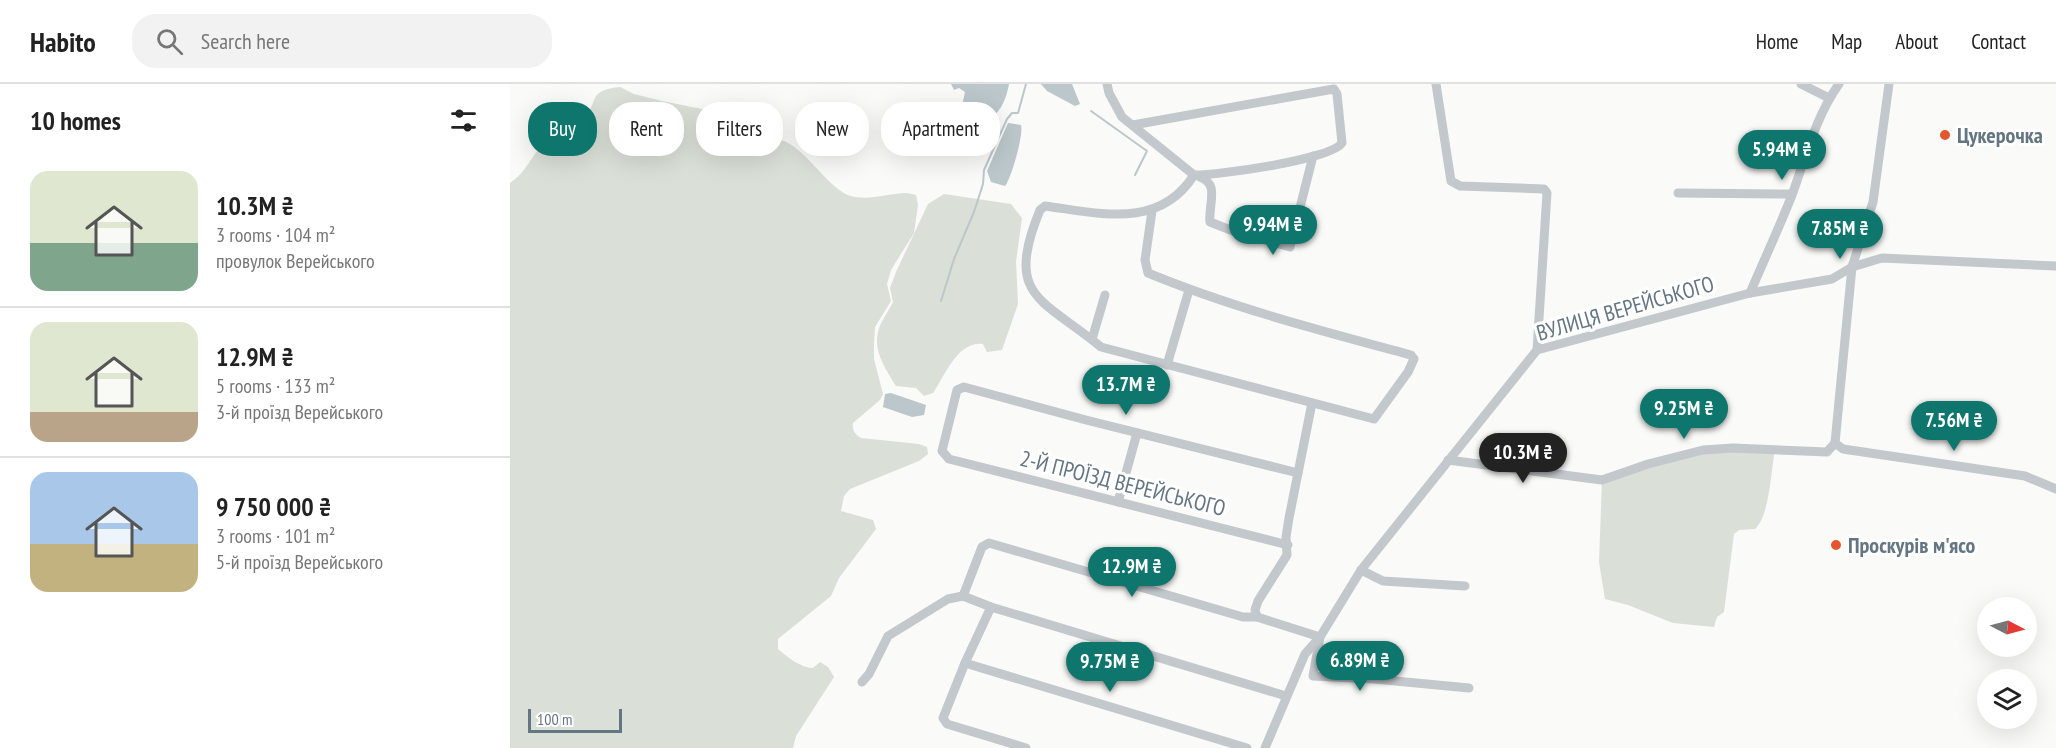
<!DOCTYPE html>
<meta charset="utf-8">
<style>
body{margin:0;font-family:"PT Sans Narrow",sans-serif;background:#f2f2f2;color:#222;height:100vh;display:flex;flex-direction:column;font-size:22px;white-space:nowrap}
*{box-sizing:border-box;margin:0}
p{font-size:20px;color:#767676}
.icon{flex:none;width:33px;height:33px;fill:none;stroke:currentColor;stroke-width:2;stroke-linecap:round;stroke-linejoin:round}
.map{position:relative;flex:1;overflow:hidden}
.sheet{display:flex;flex-direction:column;background:#fff;width:510px}
.sheet>*{flex:none}
.guide{position:absolute;left:18px;top:18px;width:570px;height:54px;display:flex;gap:12px}
.needle{width:39px;rotate:96deg}
.buttons{position:absolute;left:1467px;top:513px;display:grid;gap:12px}
.buttons a{display:grid;place-items:center;width:60px;height:60px;border-radius:50%;background:#fff;box-shadow:0 6px 24px #0002;font-size:30px}
.scale{position:absolute;left:18px;bottom:15px;width:94px;box-sizing:border-box;padding-left:6px;border:3px solid #657683;border-top:0;font-size:16px;line-height:21px;white-space:nowrap;color:#657683;-webkit-text-stroke:4px #fff;paint-order:stroke}
.price{position:absolute;translate:-50% -51px;padding:0 14px;border-radius:21px;background:#0f766e;color:#fff;font-size:20px;line-height:39px;filter:drop-shadow(0 2px 3px #0008)}
.price::after{content:'';position:absolute;left:50%;top:36px;width:18px;height:14px;margin-left:-9px;background:inherit;clip-path:polygon(0 0,100% 0,50% 100%)}
.price.selected{background:#222;color:#fff}
ul{padding:0;list-style:none}
li{display:flex;align-items:center;gap:18px;height:150px;padding:0 30px}
li+li{border-top:2px solid #e0e0e0}
li span{display:grid;place-items:center;flex:none;width:168px;height:120px;border-radius:18px;color:#555}
li>.icon{margin-inline-start:auto}
span .icon{width:72px;height:72px;fill:#fffc;stroke-width:1}
li b{font-size:26px}
h2{display:flex;justify-content:space-between;align-items:center;height:72px;padding:0 30px;font-size:26px}
.chip{padding:0 21px;border-radius:24px;background:#fff;box-shadow:0 6px 24px #0002;font-size:21px;line-height:54px}
.chip.selected{background:#0f766e;color:#fff}
header{display:flex;align-items:center;gap:36px;box-sizing:border-box;height:84px;padding:0 30px;background:#fff;border-bottom:2px solid #e0e0e0}
header strong{font-size:28px}
nav{display:flex;gap:33px;margin-inline-start:auto;font-size:21px}
.search{width:420px;height:54px;background:#f2f2f2;display:flex;align-items:center;gap:15px;box-sizing:border-box;padding:0 21px;border-radius:24px;color:#767676;font-size:22px}
main{display:flex;flex:1;min-height:0}
.map>svg:first-child{display:block}
</style>
<header>
<strong>Habito</strong>
<div class="search"><svg class="icon" aria-label="search" viewBox="0 0 24 24"><circle cx="10" cy="10" r="6"/><path d="M15 15l6 6"/></svg>Search here</div>
<nav><a>Home</a><a>Map</a><a>About</a><a>Contact</a></nav>
</header>
<main>
<section class="sheet">
<h2>10 homes<svg class="icon" aria-label="filters" viewBox="0 0 24 24"><path d="M4 7h16M4 17h16"/><circle cx="9" cy="7" r="2"/><circle cx="15" cy="17" r="2"/></svg></h2>
<ul>
<li><span style="background:linear-gradient(#dfe7d0 60%,#7fa58c 0)"><svg class="icon" aria-label="home" viewBox="0 0 24 24"><path d="M3 11l9-7 9 7M6 9v11h12V9"/></svg></span><div><b>10.3M ₴</b><p>3 rooms · 104 m²</p><p>провулок Верейського</p></div></li>
<li><span style="background:linear-gradient(#dfe7d0 75%,#b9a48a 0)"><svg class="icon" aria-label="home" viewBox="0 0 24 24"><path d="M3 11l9-7 9 7M6 9v11h12V9"/></svg></span><div><b>12.9M ₴</b><p>5 rooms · 133 m²</p><p>3-й проїзд Верейського</p></div></li>
<li><span style="background:linear-gradient(#a9c7e8 60%,#c2b280 0)"><svg class="icon" aria-label="home" viewBox="0 0 24 24"><path d="M3 11l9-7 9 7M6 9v11h12V9"/></svg></span><div><b>9 750 000 ₴</b><p>3 rooms · 101 m²</p><p>5-й проїзд Верейського</p></div></li>
</ul>
</section>
<div class="map">
<svg width="1546" height="664" viewBox="0 0 1546 664">
<rect width="100%" height="100%" fill="#fafaf8"/>
<g fill="#dadfd7">
<path d="M110 3 124 10 152 17 227 32 235 39 231 65 242 69C277 23 310 104 341 112 358 117 380 109 397 109L406 111 408 121 404 149 381 186 377 200 381 217 365 243 364 261V275L373 310 370 316 343 339C342 347 345 350 351 354L409 360 417 363 418 370 409 377 340 405 334 412 331 427 363 436 366 445 329 494 321 512 268 555V565C277 573 291 584 303 584L310 578 318 583 324 593 286 652 283 664H0V99C17 88 21 71 36 57 46 48 62 46 72 36 91 19 74 7 110 3Z"/>
<path d="M434 110 501 120 512 134 506 178 508 220 492 266 477 268 473 260C447 257 435 292 423 309L414 312 406 304 386 302C376 286 363 267 368 248 370 238 379 227 383 218L380 204 386 188 418 120Z"/>
<path d="M1265 365C1261 386 1260 431 1245 445L1229 446 1224 450 1214 528 1207 533 1204 543 1163 539 1118 521 1095 515 1089 478 1092 396 1172 370Z"/>
</g>
<g fill="#bbc7cb">
<path d="M441 0H499C495 22 483 46 457 32L453 17 455 8 449 4 444 6Z"/>
<path d="M531 0H562L570 20 565 22 537 7Z"/>
<path d="M498 39 511 41C514 50 501 95 495 102L481 98 477 87Z"/>
<path d="M381 309 416 321 414 331 402 333 373 323 375 310Z"/>
</g>
<g fill="none" stroke-linecap="round" stroke-linejoin="round">
<g stroke="#bbc7cb" stroke-width="2">
<path d="M581 27 637 67 625 91"/>
<path d="M431 217 444 175 464 128 473 100 474 86 497 35 502 29H508L516 0"/>
</g>
<g stroke="#c3c8cc" stroke-width="9">
<path d="M597 0 599 9 612 33 684 91C649 146 590 129 535 122L530 126C494 214 532 214 591 263L864 335 898 288 904 275 901 271C812 247 723 224 638 189L635 176 642 127"/>
<path d="M926 0 941 97 950 102 1034 105 1037 109 1027 266"/>
<path d="M1291 0 1319 14"/>
<path d="M623 41 818 6 824 5 827 10 832 59C820 76 709 91 684 91"/>
<path d="M690 93C710 100 698 121 700 138L723 147 780 163 803 72"/>
<path d="M1168 109 1282 110"/>
<path d="M1240 209C1254 176 1269 144 1282 111 1296 73 1305 34 1329 0"/>
<path d="M582 255 595 211"/>
<path d="M657 281 679 206"/>
<path d="M1325 359 1342 183 1363 118 1379 0"/>
<path d="M938 376 1092 396 1138 380 1193 366 1223 364 1317 368 1325 359 1333 365 1515 392 1546 405"/>
<path d="M608 418 627 349"/>
<path d="M778 461 439 375 432 367 447 306 454 303 576 336 788 389"/>
<path d="M851 486 873 497 955 502"/>
<path d="M453 512 472 463 479 459 733 533H747L810 553 803 592 864 595 959 604"/>
<path d="M481 523 455 579 433 634 437 640 516 664"/>
<path d="M747 533 745 526 748 517 777 471 776 453 779 434 802 319"/>
<path d="M455 579 737 664"/>
<path d="M352 598 359 590 378 552 438 515 453 512 481 523 776 612"/>
<path d="M755 664 795 570 810 553 851 486 1027 266 1240 209 1322 195 1342 183 1372 174 1546 182"/>
</g>
</g>
<g fill="#e4572e" stroke="#fff" stroke-width="2">
<circle cx="1435" cy="51" r="6"/>
<circle cx="1326" cy="461" r="6"/>
</g>
<g text-anchor="middle" stroke-width="6" stroke-linejoin="round" paint-order="stroke">
<g font-size="22" font-weight="bold" fill="#657683" stroke="#fff" text-anchor="start">
<text x="1447" y="59">Цукерочка</text>
<text x="1338" y="469">Проскурів м'ясо</text>
</g>
<g font-size="22" fill="#657683" stroke="#fff">
<text transform="translate(1115 224) rotate(-16)" y="8">ВУЛИЦЯ ВЕРЕЙСЬКОГО</text>
<text transform="translate(613 399) rotate(14)" y="8">2-Й ПРОЇЗД ВЕРЕЙСЬКОГО</text>
</g>
</g>
</svg>
<div class="buttons">
<a><svg class="needle" viewBox="-14 -14 28 28"><path d="M0-13l5 13h-10z" fill="#e53935"/><path d="M0 13l5-13h-10z" fill="#767676"/></svg></a>
<a><svg class="icon" aria-label="layers" viewBox="0 0 24 24"><path d="M12 4l9 5-9 5-9-5zM3 14l9 5 9-5"/></svg></a>
</div>
<div class="scale">100 m</div>
<b class="price" style="left:1272px;top:97px">5.94M ₴</b>
<b class="price" style="left:763px;top:172px">9.94M ₴</b>
<b class="price" style="left:1330px;top:176px">7.85M ₴</b>
<b class="price" style="left:616px;top:332px">13.7M ₴</b>
<b class="price" style="left:1174px;top:356px">9.25M ₴</b>
<b class="price" style="left:1444px;top:368px">7.56M ₴</b>
<b class="price selected" style="left:1013px;top:400px">10.3M ₴</b>
<b class="price" style="left:622px;top:514px">12.9M ₴</b>
<b class="price" style="left:850px;top:608px">6.89M ₴</b>
<b class="price" style="left:600px;top:609px">9.75M ₴</b>
<div class="guide">
<a class="chip selected">Buy</a>
<a class="chip">Rent</a>
<a class="chip">Filters</a>
<a class="chip">New</a>
<a class="chip">Apartment</a>
</div>
</div>
</main>
